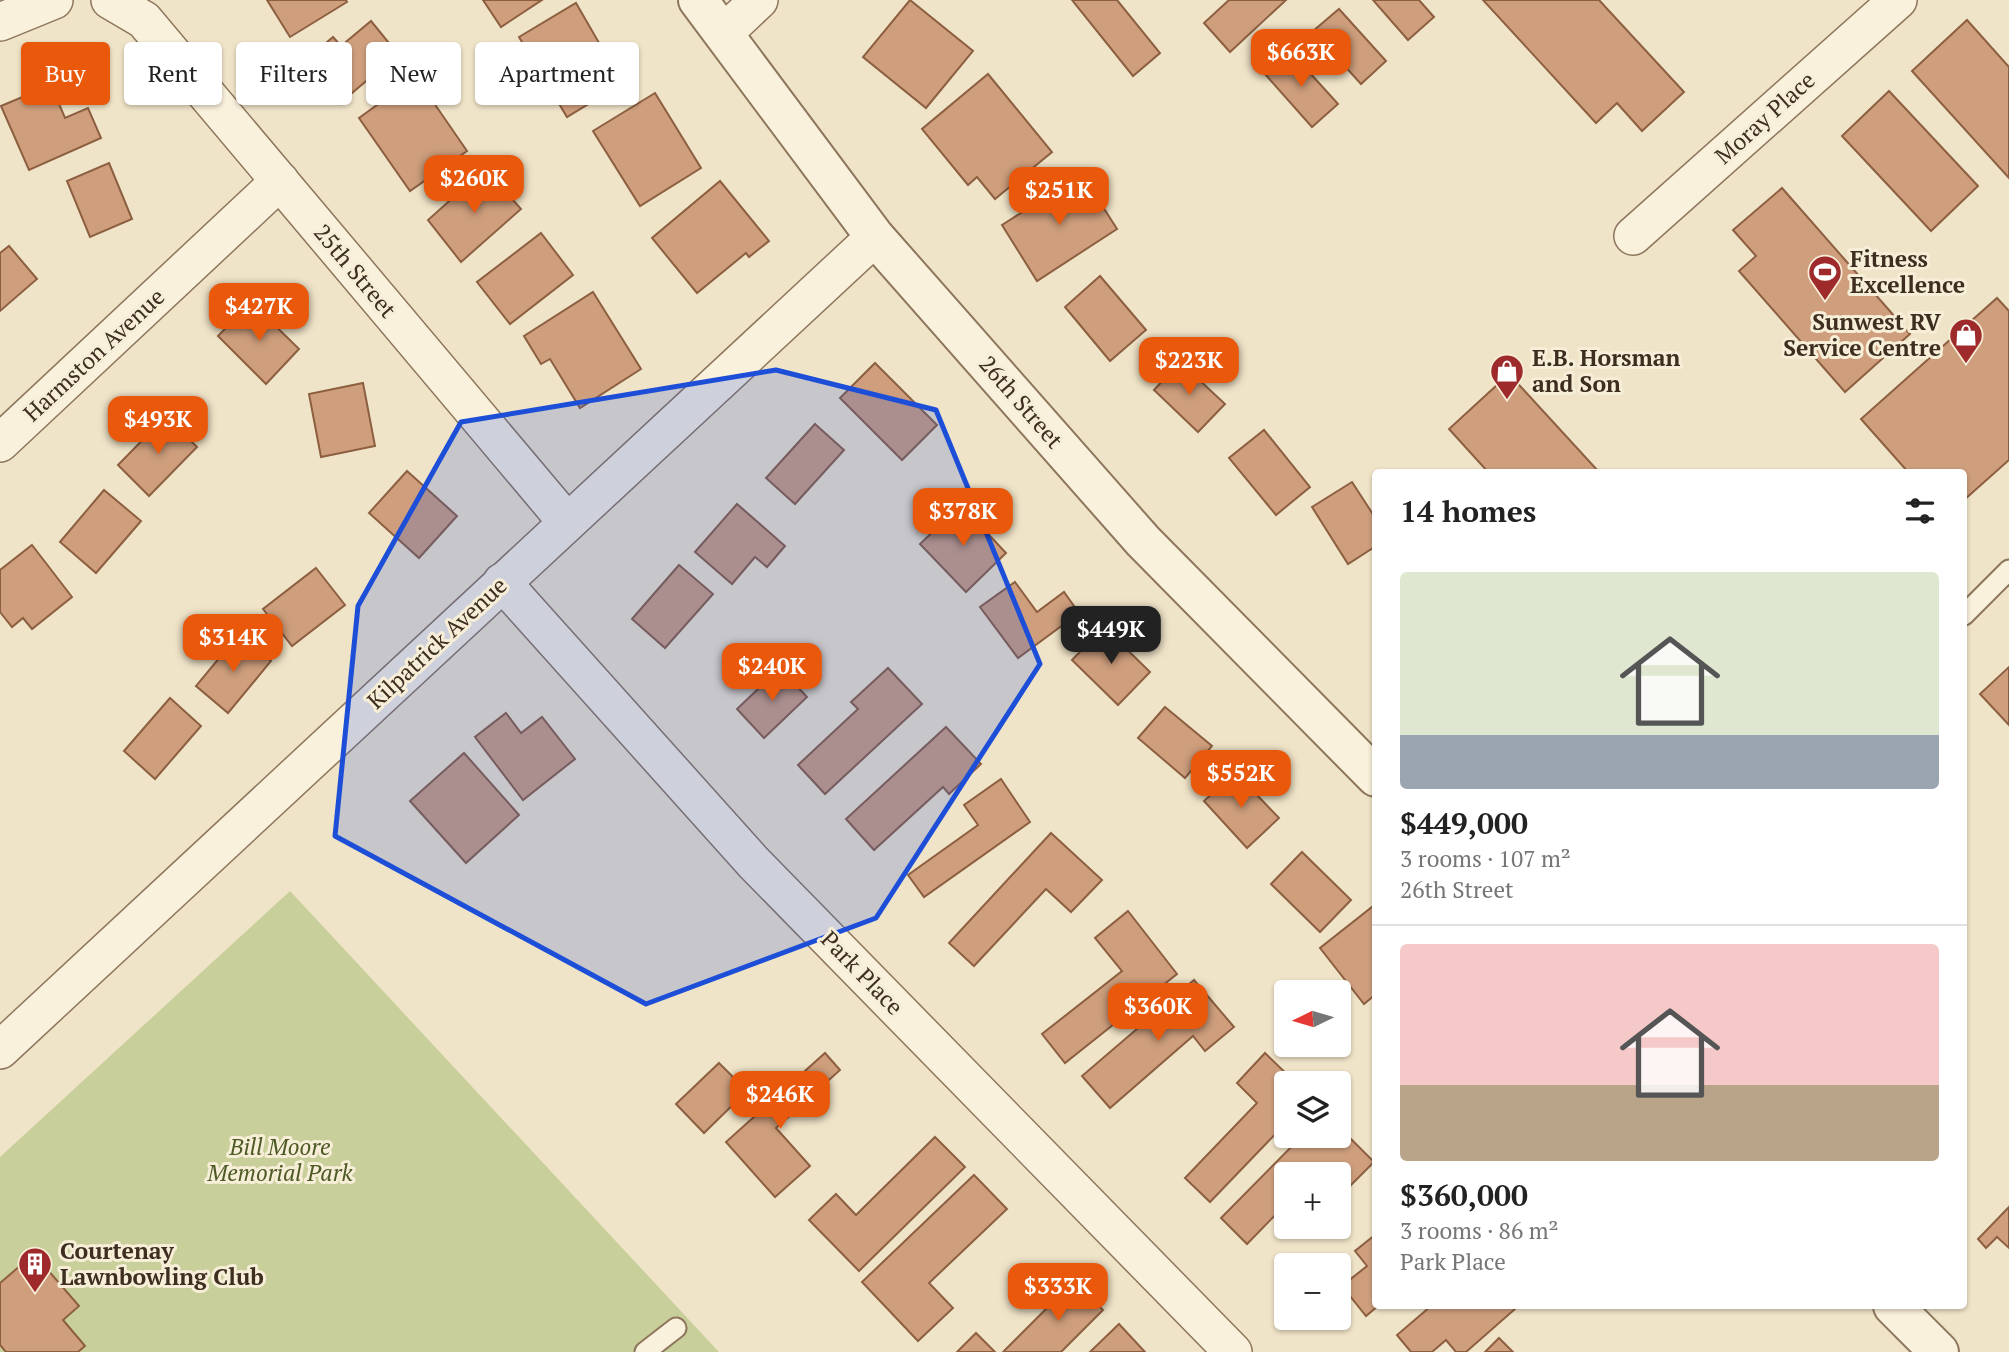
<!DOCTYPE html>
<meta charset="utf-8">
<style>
body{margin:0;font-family:"PT Serif",serif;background:#f2f2f2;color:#222;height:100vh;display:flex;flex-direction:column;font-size:26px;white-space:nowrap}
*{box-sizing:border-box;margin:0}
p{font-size:23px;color:#767676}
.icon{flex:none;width:38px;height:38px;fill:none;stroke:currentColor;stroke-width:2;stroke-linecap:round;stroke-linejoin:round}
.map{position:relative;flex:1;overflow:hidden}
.sheet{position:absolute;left:1372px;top:469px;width:595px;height:840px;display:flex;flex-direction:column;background:#fff;border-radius:7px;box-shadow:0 2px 5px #0004}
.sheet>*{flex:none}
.top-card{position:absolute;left:21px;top:42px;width:665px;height:63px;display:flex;gap:14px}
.needle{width:46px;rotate:265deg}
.tools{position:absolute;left:1274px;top:980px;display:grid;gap:14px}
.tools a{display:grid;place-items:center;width:77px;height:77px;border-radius:7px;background:#fff;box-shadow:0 2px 5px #0004;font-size:35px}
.price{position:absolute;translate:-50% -60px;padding:0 16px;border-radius:14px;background:#ea580c;color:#fff;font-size:23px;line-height:46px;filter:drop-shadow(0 2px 4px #0008)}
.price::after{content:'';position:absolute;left:50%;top:42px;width:21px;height:16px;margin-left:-10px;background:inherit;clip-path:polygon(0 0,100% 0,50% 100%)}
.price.on{background:#222;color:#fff}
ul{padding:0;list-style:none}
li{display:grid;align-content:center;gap:14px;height:371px;padding:0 28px}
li+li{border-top:2px solid #e0e0e0}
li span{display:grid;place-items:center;height:217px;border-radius:7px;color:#555}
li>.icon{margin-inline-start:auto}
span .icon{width:126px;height:126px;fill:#fffc;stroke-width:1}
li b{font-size:30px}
h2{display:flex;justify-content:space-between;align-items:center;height:84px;padding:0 28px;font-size:30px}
.pill{padding:0 24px;border-radius:7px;background:#fff;box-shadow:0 2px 5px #0004;font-size:24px;line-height:63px}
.pill.on{background:#ea580c;color:#fff}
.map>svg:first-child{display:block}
</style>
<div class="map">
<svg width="2009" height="1352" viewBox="0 0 2009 1352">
<rect width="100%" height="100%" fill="#f0e4c8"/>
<path fill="#c9cf9b" d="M290 891 719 1352H0V1157Z"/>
<g fill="#cf9f7d" stroke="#8d5f41" stroke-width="2">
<path d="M267 0H346L347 2 290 37Z"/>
<path d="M483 0H542L501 27Z"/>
<path d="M910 0 973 51 926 108 863 57Z"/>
<path d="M1072 0H1117L1160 53 1133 76Z"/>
<path d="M1229 0H1286L1230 52 1204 23Z"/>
<path d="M1373 0H1419L1434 17 1408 40Z"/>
<path d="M1483 0H1599L1684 92 1642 131 1617 103 1596 123Z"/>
<path d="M576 3 606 55 620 47 636 75 567 117 519 37Z"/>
<path d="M1339 9 1386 61 1361 84 1313 31Z"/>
<path d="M1967 20 2009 67V178L1912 71Z"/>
<path d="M371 21 398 54 339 104 304 62 333 37 341 46Z"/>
<path d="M1290 51 1338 104 1312 127 1265 74Z"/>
<path d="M988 74 1052 152 995 199 977 177 968 185 922 129Z"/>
<path d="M416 77 467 151 410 191 359 118Z"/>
<path d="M51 85 65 118 88 108 101 138 29 170 1 106Z"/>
<path d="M1889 91 1978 186 1931 231 1842 136Z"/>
<path d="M655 93 701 168 640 206 593 131Z"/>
<path d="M109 163 132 219 90 237 67 181Z"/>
<path d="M485 169 521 209 461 262 428 220Z"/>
<path d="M1082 174 1117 229 1037 281 1002 225Z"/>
<path d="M720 181 769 241 749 257 746 253 697 293 652 238Z"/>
<path d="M1782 188 1910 334 1845 392 1739 271 1756 256 1733 230Z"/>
<path d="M541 233 573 275 510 324 477 282Z"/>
<path d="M9 246 37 279 0 311V253Z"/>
<path d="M1100 276 1146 330 1110 361 1065 307Z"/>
<path d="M593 292 641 369 580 408 550 359 541 364 524 336Z"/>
<path d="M1997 298 2009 311V460L1964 500V472H1908L1861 419Z"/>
<path d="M251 302 299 349 266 384 218 336Z"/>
<path d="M1180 362 1225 404 1198 432 1154 390Z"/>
<path d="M875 363 937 425 902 460 840 398Z"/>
<path d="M1509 374 1599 472H1488L1449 429Z"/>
<path d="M363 383 375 446 321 457 309 394Z"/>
<path d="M166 416 197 447 149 496 118 465Z"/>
<path d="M815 424 844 450 795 504 766 478Z"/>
<path d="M1264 430 1310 487 1276 515 1229 458Z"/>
<path d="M407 471 457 516 419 558 369 513Z"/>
<path d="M1352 482 1376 519V546L1348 564 1312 507Z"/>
<path d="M104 490 141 521 96 573 60 542Z"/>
<path d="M737 504 785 546 767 567 755 557 732 584 695 552Z"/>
<path d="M961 505 1006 553 966 592 920 544Z"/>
<path d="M32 545 72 597 32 629 23 618 12 627 0 612V570Z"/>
<path d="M679 565 713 594 665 648 632 619Z"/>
<path d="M316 568 345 605 292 646 263 609Z"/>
<path d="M1015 582 1037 612 1064 592 1079 613 1018 658 980 607Z"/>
<path d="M1104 627 1150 672 1118 705 1072 660Z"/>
<path d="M239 634 271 661 228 713 196 686Z"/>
<path d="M2009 667V725L1980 694Z"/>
<path d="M780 668 807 697 764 738 737 709Z"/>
<path d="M888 668 922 704 825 794 798 765 858 709 851 702Z"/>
<path d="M170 698 201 726 155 779 124 751Z"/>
<path d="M1165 707 1212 746 1185 778 1138 738Z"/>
<path d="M506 713 521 733 542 717 575 759 523 800 475 737Z"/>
<path d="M946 727 981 764 949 794 943 787 874 850 846 819Z"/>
<path d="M464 753 519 815 466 863 410 801Z"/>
<path d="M1235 772 1279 818 1247 848 1204 801Z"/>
<path d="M1001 779 1030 822 924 897 908 875 978 825 964 805Z"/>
<path d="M1051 833 1102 880 1071 912 1046 889 974 966 949 943Z"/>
<path d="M1302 852 1351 900 1320 932 1271 884Z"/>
<path d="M1372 907 1376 912V994L1364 1004 1320 948Z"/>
<path d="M1128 911 1177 974 1065 1063 1042 1034 1122 971 1095 938Z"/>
<path d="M1194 980 1234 1027 1205 1051 1193 1036 1110 1108 1082 1076Z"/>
<path d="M825 1053 840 1070 776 1128 810 1166 775 1197 726 1142Z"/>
<path d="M1265 1053 1296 1083H1286V1123L1210 1202 1185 1178 1257 1103 1237 1083Z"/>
<path d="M719 1063 747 1091 704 1133 676 1104Z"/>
<path d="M1339 1127 1374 1162 1344 1192 1339 1187V1174H1326L1321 1169 1316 1174H1286V1204L1247 1244 1221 1218 1302 1136H1339Z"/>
<path d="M935 1137 965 1167 859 1271 809 1220 836 1194 856 1215Z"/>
<path d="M974 1175 1007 1209 929 1283 953 1308 918 1341 862 1282Z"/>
<path d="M2009 1207V1248L1997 1237 1986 1248 1978 1239Z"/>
<path d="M1376 1234V1306H1378L1366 1316 1342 1286 1367 1266 1355 1251Z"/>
<path d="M34 1254 79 1306 63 1320 85 1346 78 1352H6L0 1345V1283Z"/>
<path d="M1074 1281 1103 1310 1061 1352H1003Z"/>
<path d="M1431 1306H1512L1515 1309 1466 1352H1456L1446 1340 1432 1352H1411L1397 1335Z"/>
<path d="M1119 1324 1145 1352H1090Z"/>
<path d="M976 1333 995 1352H957Z"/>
<path d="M1499 1338 1513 1352H1485Z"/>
</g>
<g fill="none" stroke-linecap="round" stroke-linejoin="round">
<g stroke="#8d765c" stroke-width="23">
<g id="service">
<path d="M1964 615 2009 570"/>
<path d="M645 1352 676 1328"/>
</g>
</g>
<g stroke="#8d765c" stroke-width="40">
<g id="minor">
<path d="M110 0 144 20 566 521"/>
<path d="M0 22 54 0"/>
<path d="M724 33 759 0"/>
<path d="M1633 236 1898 0"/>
<path d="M0 443 280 181"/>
<path d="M502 582 753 862 1233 1352"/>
<path d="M0 1050 875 237"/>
</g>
</g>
<g stroke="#8d765c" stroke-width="42">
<g id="tertiary">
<path d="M698 0 875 237 1143 541 1376 777"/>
<path d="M1893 1306 1939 1352"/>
</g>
</g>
<use href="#service" stroke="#faf1dc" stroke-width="19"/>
<use href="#minor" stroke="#faf1dc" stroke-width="37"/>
<use href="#tertiary" stroke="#faf1dc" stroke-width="38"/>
</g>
<path fill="#1d4ed8" fill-opacity="0.2" stroke="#1d4ed8" stroke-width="5" stroke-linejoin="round" d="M776 370 936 410 1040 664 876 918 646 1004 335 836 358 606 461 422Z"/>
<defs>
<g id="stadium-pin" transform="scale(1.75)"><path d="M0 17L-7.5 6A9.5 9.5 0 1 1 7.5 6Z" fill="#9e2a2b" stroke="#f7eed8"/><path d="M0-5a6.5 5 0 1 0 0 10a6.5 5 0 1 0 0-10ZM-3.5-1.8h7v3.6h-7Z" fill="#fff"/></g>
<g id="shop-pin" transform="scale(1.75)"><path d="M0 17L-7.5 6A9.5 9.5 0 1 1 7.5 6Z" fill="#9e2a2b" stroke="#f7eed8"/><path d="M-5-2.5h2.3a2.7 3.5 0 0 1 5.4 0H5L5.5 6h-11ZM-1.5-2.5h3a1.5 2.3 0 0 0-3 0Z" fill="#fff"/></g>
<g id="building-pin" transform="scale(1.75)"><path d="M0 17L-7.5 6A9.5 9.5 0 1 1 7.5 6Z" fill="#9e2a2b" stroke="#f7eed8"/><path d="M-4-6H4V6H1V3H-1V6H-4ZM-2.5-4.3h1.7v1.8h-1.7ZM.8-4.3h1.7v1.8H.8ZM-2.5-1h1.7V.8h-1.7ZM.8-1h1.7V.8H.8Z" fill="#fff"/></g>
</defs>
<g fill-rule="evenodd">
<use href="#stadium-pin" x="1825" y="272"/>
<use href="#shop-pin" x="1966" y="335"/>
<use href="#shop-pin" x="1507" y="371"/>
<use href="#building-pin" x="35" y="1264"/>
</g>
<g text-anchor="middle" stroke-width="6" stroke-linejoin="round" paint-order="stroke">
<g font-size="23" fill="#3d2e20" stroke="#f7eed8">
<text transform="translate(1765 118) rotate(-42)" y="8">Moray Place</text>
<text transform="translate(355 271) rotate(50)" y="8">25th Street</text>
<text transform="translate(94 355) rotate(-43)" y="8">Harmston Avenue</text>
<text transform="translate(1021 402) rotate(49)" y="8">26th Street</text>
<text transform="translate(437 643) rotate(-43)" y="8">Kilpatrick Avenue</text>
<text transform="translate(862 973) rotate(46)" y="8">Park Place</text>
</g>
<g font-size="23" font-weight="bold" fill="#3d2e20" stroke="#f7eed8" text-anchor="start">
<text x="1850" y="267">Fitness<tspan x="1850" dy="26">Excellence</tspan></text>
<text x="1941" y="330" text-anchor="end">Sunwest RV<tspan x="1941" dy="26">Service Centre</tspan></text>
<text x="1532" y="366">E.B. Horsman<tspan x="1532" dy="26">and Son</tspan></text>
<text x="60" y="1259">Courtenay<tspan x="60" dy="26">Lawnbowling Club</tspan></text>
</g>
<g font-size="23" font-style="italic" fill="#4d5a26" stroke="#f7eed8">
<text x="280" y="1155">Bill Moore<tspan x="280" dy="26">Memorial Park</tspan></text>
</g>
</g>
</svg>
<div class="tools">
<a><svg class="needle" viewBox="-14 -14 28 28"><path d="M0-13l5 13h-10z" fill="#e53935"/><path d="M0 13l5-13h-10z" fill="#767676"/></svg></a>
<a><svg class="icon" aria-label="layers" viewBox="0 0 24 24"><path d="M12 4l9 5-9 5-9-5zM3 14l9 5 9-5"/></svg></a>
<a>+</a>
<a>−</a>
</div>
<b class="price" style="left:1301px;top:89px">$663K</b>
<b class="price" style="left:474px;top:215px">$260K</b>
<b class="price" style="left:1059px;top:227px">$251K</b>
<b class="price" style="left:259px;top:343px">$427K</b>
<b class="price" style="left:1189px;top:397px">$223K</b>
<b class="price" style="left:158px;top:456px">$493K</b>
<b class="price" style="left:963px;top:548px">$378K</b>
<b class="price on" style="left:1111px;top:666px">$449K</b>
<b class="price" style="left:233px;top:674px">$314K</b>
<b class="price" style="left:772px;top:703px">$240K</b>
<b class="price" style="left:1241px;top:810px">$552K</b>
<b class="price" style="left:1158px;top:1043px">$360K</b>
<b class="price" style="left:780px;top:1131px">$246K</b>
<b class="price" style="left:1058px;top:1323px">$333K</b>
<div class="top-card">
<a class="pill on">Buy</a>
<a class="pill">Rent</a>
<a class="pill">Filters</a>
<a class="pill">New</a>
<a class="pill">Apartment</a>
</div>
<section class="sheet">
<h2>14 homes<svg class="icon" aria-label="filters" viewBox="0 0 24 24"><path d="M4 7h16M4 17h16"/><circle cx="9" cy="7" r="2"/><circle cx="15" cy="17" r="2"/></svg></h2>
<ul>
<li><span style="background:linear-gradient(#dfe7d0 75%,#9aa5b1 0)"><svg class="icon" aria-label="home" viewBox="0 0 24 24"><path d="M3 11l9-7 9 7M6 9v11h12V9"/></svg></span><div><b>$449,000</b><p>3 rooms · 107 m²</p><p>26th Street</p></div></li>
<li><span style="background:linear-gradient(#f6c9c9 65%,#b9a48a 0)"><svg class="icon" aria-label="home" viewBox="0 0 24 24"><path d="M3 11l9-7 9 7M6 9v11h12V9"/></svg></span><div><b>$360,000</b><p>3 rooms · 86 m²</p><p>Park Place</p></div></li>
</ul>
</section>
</div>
